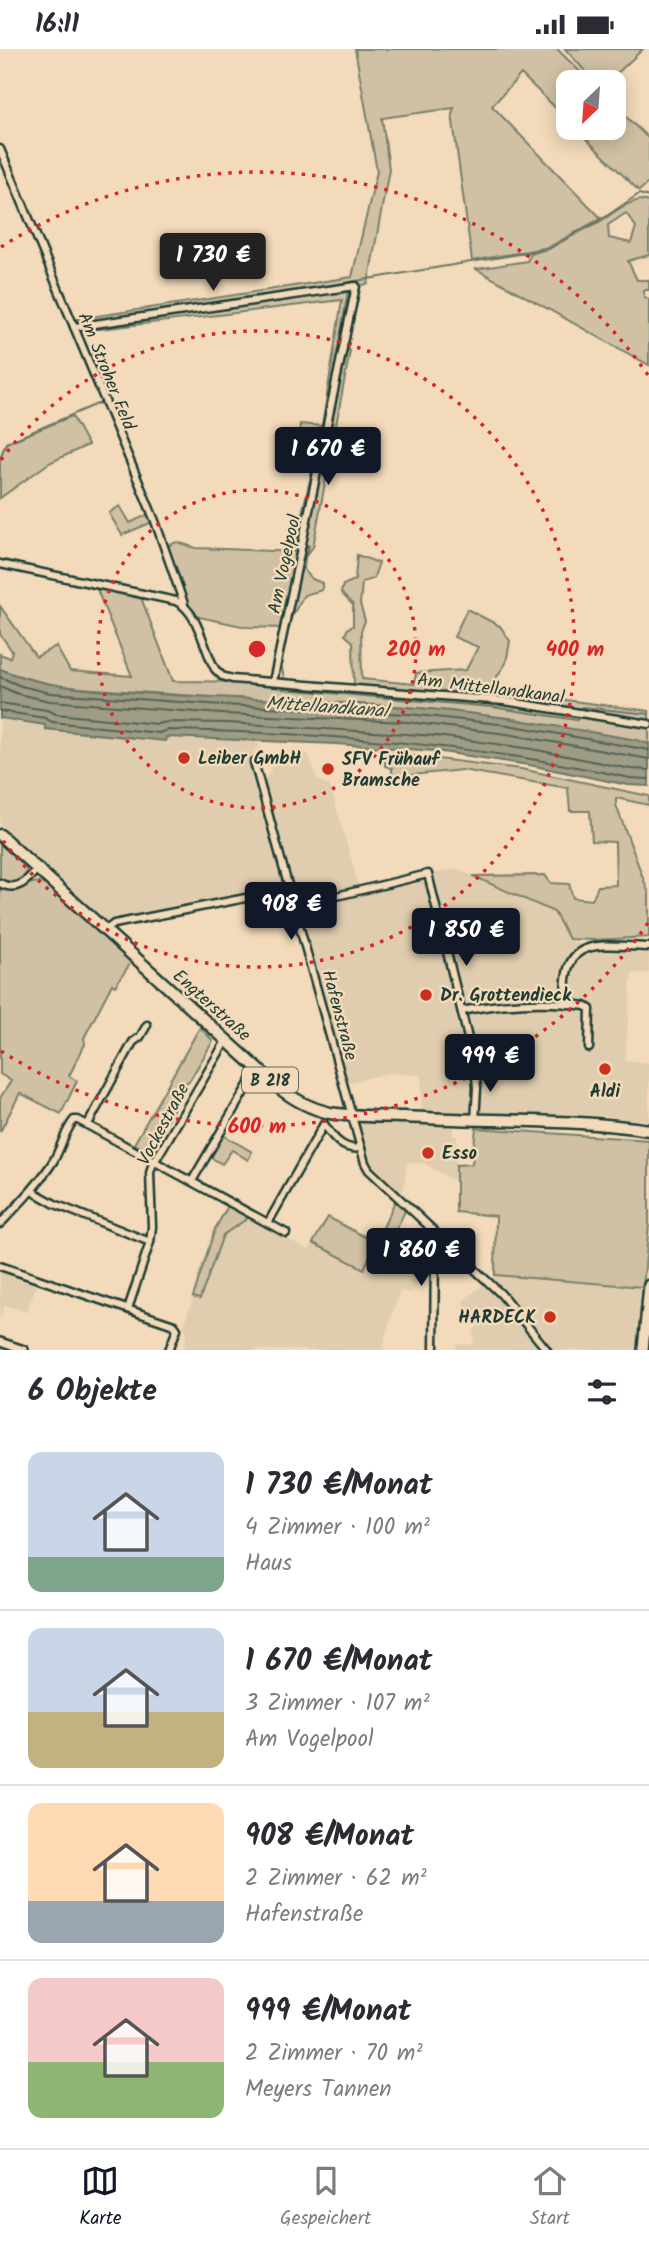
<!DOCTYPE html>
<html lang="de">
<meta charset="utf-8">
<style>
body{margin:0;font-family:Kalam,sans-serif;background:#f7f7f7;color:#2b2b33;height:100vh;display:flex;flex-direction:column;font-size:26px;white-space:nowrap}
*{box-sizing:border-box;margin:0}
p{font-size:23px;color:#7c7c81}
.icon{flex:none;width:38px;height:38px;fill:none;stroke:currentColor;stroke-width:2;stroke-linecap:round;stroke-linejoin:round}
.map{position:relative;height:1301px;overflow:hidden}
.details{display:flex;flex-direction:column;background:#fff;flex:1}
.details>*{flex:none}
.needle{width:46px;rotate:205deg}
.tools{position:absolute;left:556px;top:21px;display:grid;gap:14px}
.tools a{display:grid;place-items:center;width:70px;height:70px;border-radius:14px;background:#fff;box-shadow:0 4px 18px #0003;font-size:35px}
.price{position:absolute;translate:-50% -60px;padding:0 16px;border-radius:7px;background:#111827;color:#fff;font-size:23px;line-height:46px;filter:drop-shadow(0 2px 4px #0008)}
.price::after{content:'';position:absolute;left:50%;top:42px;width:21px;height:16px;margin-left:-10px;background:inherit;clip-path:polygon(0 0,100% 0,50% 100%)}
.price.on{background:#222;color:#fff}
ul{padding:0;list-style:none}
li{display:flex;align-items:center;gap:21px;height:175px;padding:0 28px}
li+li{border-top:2px solid #e1e1e2}
li span{display:grid;place-items:center;flex:none;width:196px;height:140px;border-radius:14px;color:#555}
li>.icon{margin-inline-start:auto}
span .icon{width:84px;height:84px;fill:#fffc;stroke-width:1}
li b{font-size:30px}
h2{display:flex;justify-content:space-between;align-items:center;height:84px;padding:0 28px;font-size:30px}
.status{display:flex;justify-content:space-between;align-items:center;height:49px;padding:0 35px;background:#fff;direction:ltr}
.status svg{height:19px;fill:currentColor}
.dock{display:flex;justify-content:space-around;align-items:center;height:98px;border-top:2px solid #e1e1e2;background:#fff;font-size:19px;color:#7c7c81}
.dock a{display:grid;justify-items:center;gap:4px}
.dock .on{color:#111827}
.map>svg:first-child{display:block}
</style>
<div class="status"><b>16:11</b><svg viewBox="0 0 49 12"><path d="M0 12V9h3v3zM5 12V6h3v6zM10 12V3h3v9zM15 12V0h3v12zM26 1h20v11H26zM47 4h2v5h-2z"/></svg></div>
<div class="map">
<svg width="649" height="1301" viewBox="0 0 649 1301">
<rect width="100%" height="100%" fill="#f2daba"/>
<filter id="ink" filterUnits="userSpaceOnUse"><feTurbulence type="fractalNoise" baseFrequency=".0143" numOctaves="2"/><feDisplacementMap in="SourceGraphic" scale="14" xChannelSelector="R" yChannelSelector="G"/><feConvolveMatrix kernelMatrix="1 2 1 2 8 2 1 2 1" color-interpolation-filters="sRGB"/></filter>
<g filter="url(#ink)">
<g fill="#e0cdaf">
<path d="M0 669 45 676 46 680 165 692 166 688 258 692 259 698 253 705 254 713 291 840 104 873 0 776Z"/>
<path d="M308 705 318 731 330 737 359 838 302 853 294 848 263 733 271 721 268 706Z"/>
<path d="M457 820 554 863 569 891 580 895 584 902 612 901 649 905V924H632L625 1011 649 1014V1072L595 1066H492L421 1063 422 1026 388 1024 348 1034 302 871 303 865 308 859 431 829V825Z"/>
<path d="M361 1073 453 1078V1086L457 1087 456 1131 450 1130 424 1114 407 1113 404 1139 400 1144 371 1117 361 1082Z"/>
<path d="M395 1152 405 1162 392 1191 420 1207 431 1208V1220H419L416 1238 410 1244 400 1241 385 1288 384 1301H184L187 1281 183 1279 193 1248 201 1250 223 1186 248 1169 309 1201 313 1194 364 1220Z"/>
<path d="M0 1221 37 1233 27 1263 5 1256 0 1271Z"/>
<path d="M495 1226 649 1239V1301H456L457 1295 470 1296 474 1293 473 1282 478 1277 467 1266 463 1252Z"/>
</g>
<g fill="#d0c1a4" stroke="#787f6c" stroke-width="2" fill-rule="evenodd">
<path d="M355 0H557L591 33H569V72L521 25 492 57 601 169 549 198 472 212 452 65 454 59 382 69 389 120 368 235 356 237 344 297 350 302 313 498 305 508 304 521 312 530 322 534V541L304 546 285 579 247 578 194 567 190 558 182 556 161 499 177 493 196 499 300 503 319 414 296 408 300 375 322 377 342 251 76 283 71 271 352 228 377 122Z"/>
<path d="M565 0H643L608 33H595Z"/>
<path d="M614 56 649 90V133L639 142 575 79H614Z"/>
<path d="M641 151 649 153V206L628 212 637 231H649V241H644V248L649 250V316L476 220 527 212 531 205C555 198 575 185 597 174 612 166 624 153 641 151ZM626 164 636 178 631 194 609 189 608 176Z"/>
<path d="M72 367 88 396 49 414 0 449V409L6 394Z"/>
<path d="M120 457 130 474 151 464 155 472 122 486 109 464Z"/>
<path d="M357 506 379 514 373 530 362 533 360 555 365 572 361 582 362 630 414 635 416 624 466 621 478 598 454 588 467 560 500 577 510 592 506 614 488 641 649 662V695L509 669 408 658 224 649 51 637 22 630 0 620V605L10 609 12 602 0 585V557L36 608 56 597 70 622 132 627 96 538 140 546 173 632 273 633 354 638 353 593 345 586 348 579 353 577V556L341 544 343 536 355 531Z"/>
<path d="M389 704 521 720 649 747V756L616 749V756L649 845V888L593 891 569 890 554 863 473 827 545 826 551 834 569 835 573 849 592 851 598 837 616 836 615 793 592 792 590 762H570L568 739 462 721 392 728V719L385 717V708Z"/>
<path d="M0 792 26 816V824L21 836 38 833 48 837 132 912 115 937 112 935 84 989 85 995 69 1027 77 1032 61 1065 20 1044 0 1083V1049L11 1032 0 1025Z"/>
<path d="M200 978 213 992 190 1031 180 1038 174 1047 173 1061 149 1103 134 1095Z"/>
<path d="M476 1079 649 1091V1175L643 1238 495 1226 496 1167 456 1163V1116L472 1115Z"/>
<path d="M223 1086 252 1103 248 1111 232 1101 222 1115 210 1108Z"/>
<path d="M395 1152 405 1162 391 1191 376 1194 364 1220 313 1194 328 1168 376 1194Z"/>
<path d="M228 1157 248 1169 223 1186 200 1250 193 1248 215 1180Z"/>
</g>
<path fill="#9f9c85" stroke="#6c7665" stroke-width="2" d="M0 620C50 641 103 641 156 645 239 650 322 652 405 658 483 663 560 678 637 691L649 695V737L628 736 529 716 435 702 336 695 166 688 165 692 45 680V676L0 669Z"/>
<g fill="none" stroke-linecap="round" stroke-linejoin="round">
<g stroke="#526354" stroke-width="2">
<path d="M0 628 21 637 50 644 223 656 408 665 508 676 649 701"/>
<path d="M0 637 18 645 50 652 223 665 407 673 507 685 649 710"/>
<path d="M0 654 47 661 56 665 157 675 167 673 228 674 437 687 532 700 631 720 649 721"/>
<path d="M0 662 45 669 52 673 159 684 167 681C323 684 477 695 630 729L649 730"/>
</g>
<g stroke="#6c7665" stroke-width="2">
<path d="M350 233 549 200 583 180 596 174 639 145 649 148"/>
<path d="M329 352 348 243"/>
<path d="M0 409 6 394 102 353"/>
<path d="M297 495 295 494 325 368"/>
<path d="M296 537 309 497 307 496"/>
<path d="M284 629 281 616 294 546"/>
<path d="M284 638 283 640 492 658 577 671 578 669"/>
<path d="M581 660 582 658 649 665"/>
</g>
<g stroke="#1f3d34" stroke-width="11">
<g id="minor">
<path d="M0 100 155 472 184 555"/>
<path d="M74 278 356 237 273 633"/>
<path d="M0 515 176 552C199 563 203 599 215 620L222 627 232 630 504 652 649 675"/>
<path d="M254 713 365 1114 369 1121 501 1245 547 1301"/>
<path d="M0 834C17 844 28 831 39 818"/>
<path d="M295 857 428 825 475 1018 477 1039 475 1072"/>
<path d="M106 881 114 875 291 840"/>
<path d="M566 955C560 886 596 896 649 898"/>
<path d="M462 962C500 954 546 951 585 957L590 960 589 999"/>
<path d="M88 1075 133 993 140 988 147 976"/>
<path d="M192 1132 258 1019"/>
<path d="M32 1142 55 1155 150 1193"/>
<path d="M268 1174 324 1075C333 1089 343 1102 361 1099"/>
<path d="M0 1175C20 1154 39 1135 54 1111 61 1098 65 1082 74 1071H78L286 1184"/>
<path d="M0 1217 174 1276 177 1280 169 1301"/>
<path d="M128 1260 150 1193 152 1178 150 1124 152 1117 227 990"/>
<path d="M434 1301 435 1201 442 1189"/>
</g>
</g>
<g stroke="#1f3d34" stroke-width="12">
<path id="tertiary" d="M0 1293 24 1301"/>
</g>
<g stroke="#1f3d34" stroke-width="14">
<path id="secondary" d="M643 1301 649 1236"/>
</g>
<g stroke="#1f3d34" stroke-width="15">
<path id="primary" d="M0 786 278 1038C293 1050 311 1060 330 1064 354 1068 380 1067 404 1068 486 1073 568 1069 649 1081"/>
</g>
<use href="#minor" stroke="#f2daba" stroke-width="6"/>
<use href="#tertiary" stroke="#f2daba" stroke-width="7"/>
<use href="#secondary" stroke="#f2daba" stroke-width="9"/>
<use href="#primary" stroke="#f2daba" stroke-width="10"/>
</g>
</g>
<g fill="none" stroke="#d62828" stroke-width="3.5" stroke-dasharray="3.5 7">
<circle cx="257" cy="600" r="159"/>
<path d="M1 411A318 318 0 1 1 1 789"/>
<path d="M648 874A477 477 0 0 1 1 1002M1 198A477 477 0 0 1 648 326"/>
</g>
<g fill="#c8321e" stroke="#f2daba" stroke-width="2.5">
<circle cx="184" cy="709" r="7"/>
<circle cx="328" cy="720" r="7"/>
<circle cx="426" cy="946" r="7"/>
<circle cx="605" cy="1020" r="7"/>
<circle cx="428" cy="1104" r="7"/>
<circle cx="550" cy="1268" r="7"/>
</g>
<g text-anchor="middle" stroke-width="5" stroke-linejoin="round" paint-order="stroke">
<rect fill="#f2daba" stroke="#5e6c5c" stroke-width="2" x="242" y="1018.5" width="56" height="25" rx="5"/>
<g font-size="16" font-weight="bold" fill="#1f3d34">
<text x="270" y="1037">B 218</text>
</g>
<g font-size="18" fill="#1f3d34" stroke="#f2daba">
<text transform="translate(107 322) rotate(68)" y="6">Am Stroher Feld</text>
<text transform="translate(284 515) rotate(-78)" y="6">Am Vogelpool</text>
<text transform="translate(491 639) rotate(7)" y="6">Am Mittellandkanal</text>
<text transform="translate(212 956) rotate(42)" y="6">Engterstraße</text>
<text transform="translate(340 966) rotate(75)" y="6">Hafenstraße</text>
<text transform="translate(163 1075) rotate(-62)" y="6">Vockestraße</text>
</g>
<g font-size="18" font-weight="bold" fill="#1f3d34" stroke="#f2daba" text-anchor="start">
<text x="198" y="715">Leiber GmbH</text>
<text x="342" y="716">SFV Frühauf<tspan x="342" dy="21">Bramsche</tspan></text>
<text x="440" y="952">Dr. Grottendieck</text>
<text x="605" y="1048" text-anchor="middle">Aldi</text>
<text x="442" y="1110">Esso</text>
<text x="536" y="1274" text-anchor="end">HARDECK</text>
</g>
<g font-size="19" font-style="italic" fill="#324b40" stroke="#f2daba">
<text transform="translate(327 657) rotate(4)" y="7">Mittellandkanal</text>
</g>
</g>
<circle cx="257" cy="600" r="10" fill="#d62828" stroke="#f2daba" stroke-width="3.5"/>
<g font-size="21" text-anchor="middle" font-weight="bold" fill="#d62828" stroke="#f2daba" stroke-width="5" stroke-linejoin="round" paint-order="stroke">
<text x="416" y="607">200 m</text>
<text x="575" y="607">400 m</text>
<text x="257" y="1084">600 m</text>
</g>
</svg>
<div class="tools">
<a><svg class="needle" viewBox="-14 -14 28 28"><path d="M0-13l5 13h-10z" fill="#e53935"/><path d="M0 13l5-13h-10z" fill="#7c7c81"/></svg></a>
</div>
<b class="price on" style="left:213px;top:244px">1 730 €</b>
<b class="price" style="left:328px;top:438px">1 670 €</b>
<b class="price" style="left:291px;top:893px">908 €</b>
<b class="price" style="left:466px;top:919px">1 850 €</b>
<b class="price" style="left:490px;top:1045px">999 €</b>
<b class="price" style="left:421px;top:1239px">1 860 €</b>
</div>
<section class="details">
<h2>6 Objekte<svg class="icon" aria-label="filters" viewBox="0 0 24 24"><path d="M4 7h16M4 17h16"/><circle cx="9" cy="7" r="2"/><circle cx="15" cy="17" r="2"/></svg></h2>
<ul>
<li><span style="background:linear-gradient(#c9d6e8 75%,#7fa58c 0)"><svg class="icon" aria-label="home" viewBox="0 0 24 24"><path d="M3 11l9-7 9 7M6 9v11h12V9"/></svg></span><div><b>1 730 €/Monat</b><p>4 Zimmer · 100 m²</p><p>Haus</p></div></li>
<li><span style="background:linear-gradient(#c9d6e8 60%,#c2b280 0)"><svg class="icon" aria-label="home" viewBox="0 0 24 24"><path d="M3 11l9-7 9 7M6 9v11h12V9"/></svg></span><div><b>1 670 €/Monat</b><p>3 Zimmer · 107 m²</p><p>Am Vogelpool</p></div></li>
<li><span style="background:linear-gradient(#ffd9b3 70%,#9aa5b1 0)"><svg class="icon" aria-label="home" viewBox="0 0 24 24"><path d="M3 11l9-7 9 7M6 9v11h12V9"/></svg></span><div><b>908 €/Monat</b><p>2 Zimmer · 62 m²</p><p>Hafenstraße</p></div></li>
<li><span style="background:linear-gradient(#f6c9c9 60%,#8fb573 0)"><svg class="icon" aria-label="home" viewBox="0 0 24 24"><path d="M3 11l9-7 9 7M6 9v11h12V9"/></svg></span><div><b>999 €/Monat</b><p>2 Zimmer · 70 m²</p><p>Meyers Tannen</p></div></li>
</ul>
</section>
<nav class="dock">
<a class="on"><svg class="icon" aria-label="map" viewBox="0 0 24 24"><path d="M3 6l6-2 6 2 6-2v14l-6 2-6-2-6 2zM9 4v14M15 6v14"/></svg>Karte</a>
<a><svg class="icon" aria-label="saved" viewBox="0 0 24 24"><path d="M7 4h10v16l-5-4-5 4z"/></svg>Gespeichert</a>
<a><svg class="icon" aria-label="home" viewBox="0 0 24 24"><path d="M3 11l9-7 9 7M6 9v11h12V9"/></svg>Start</a>
</nav>
